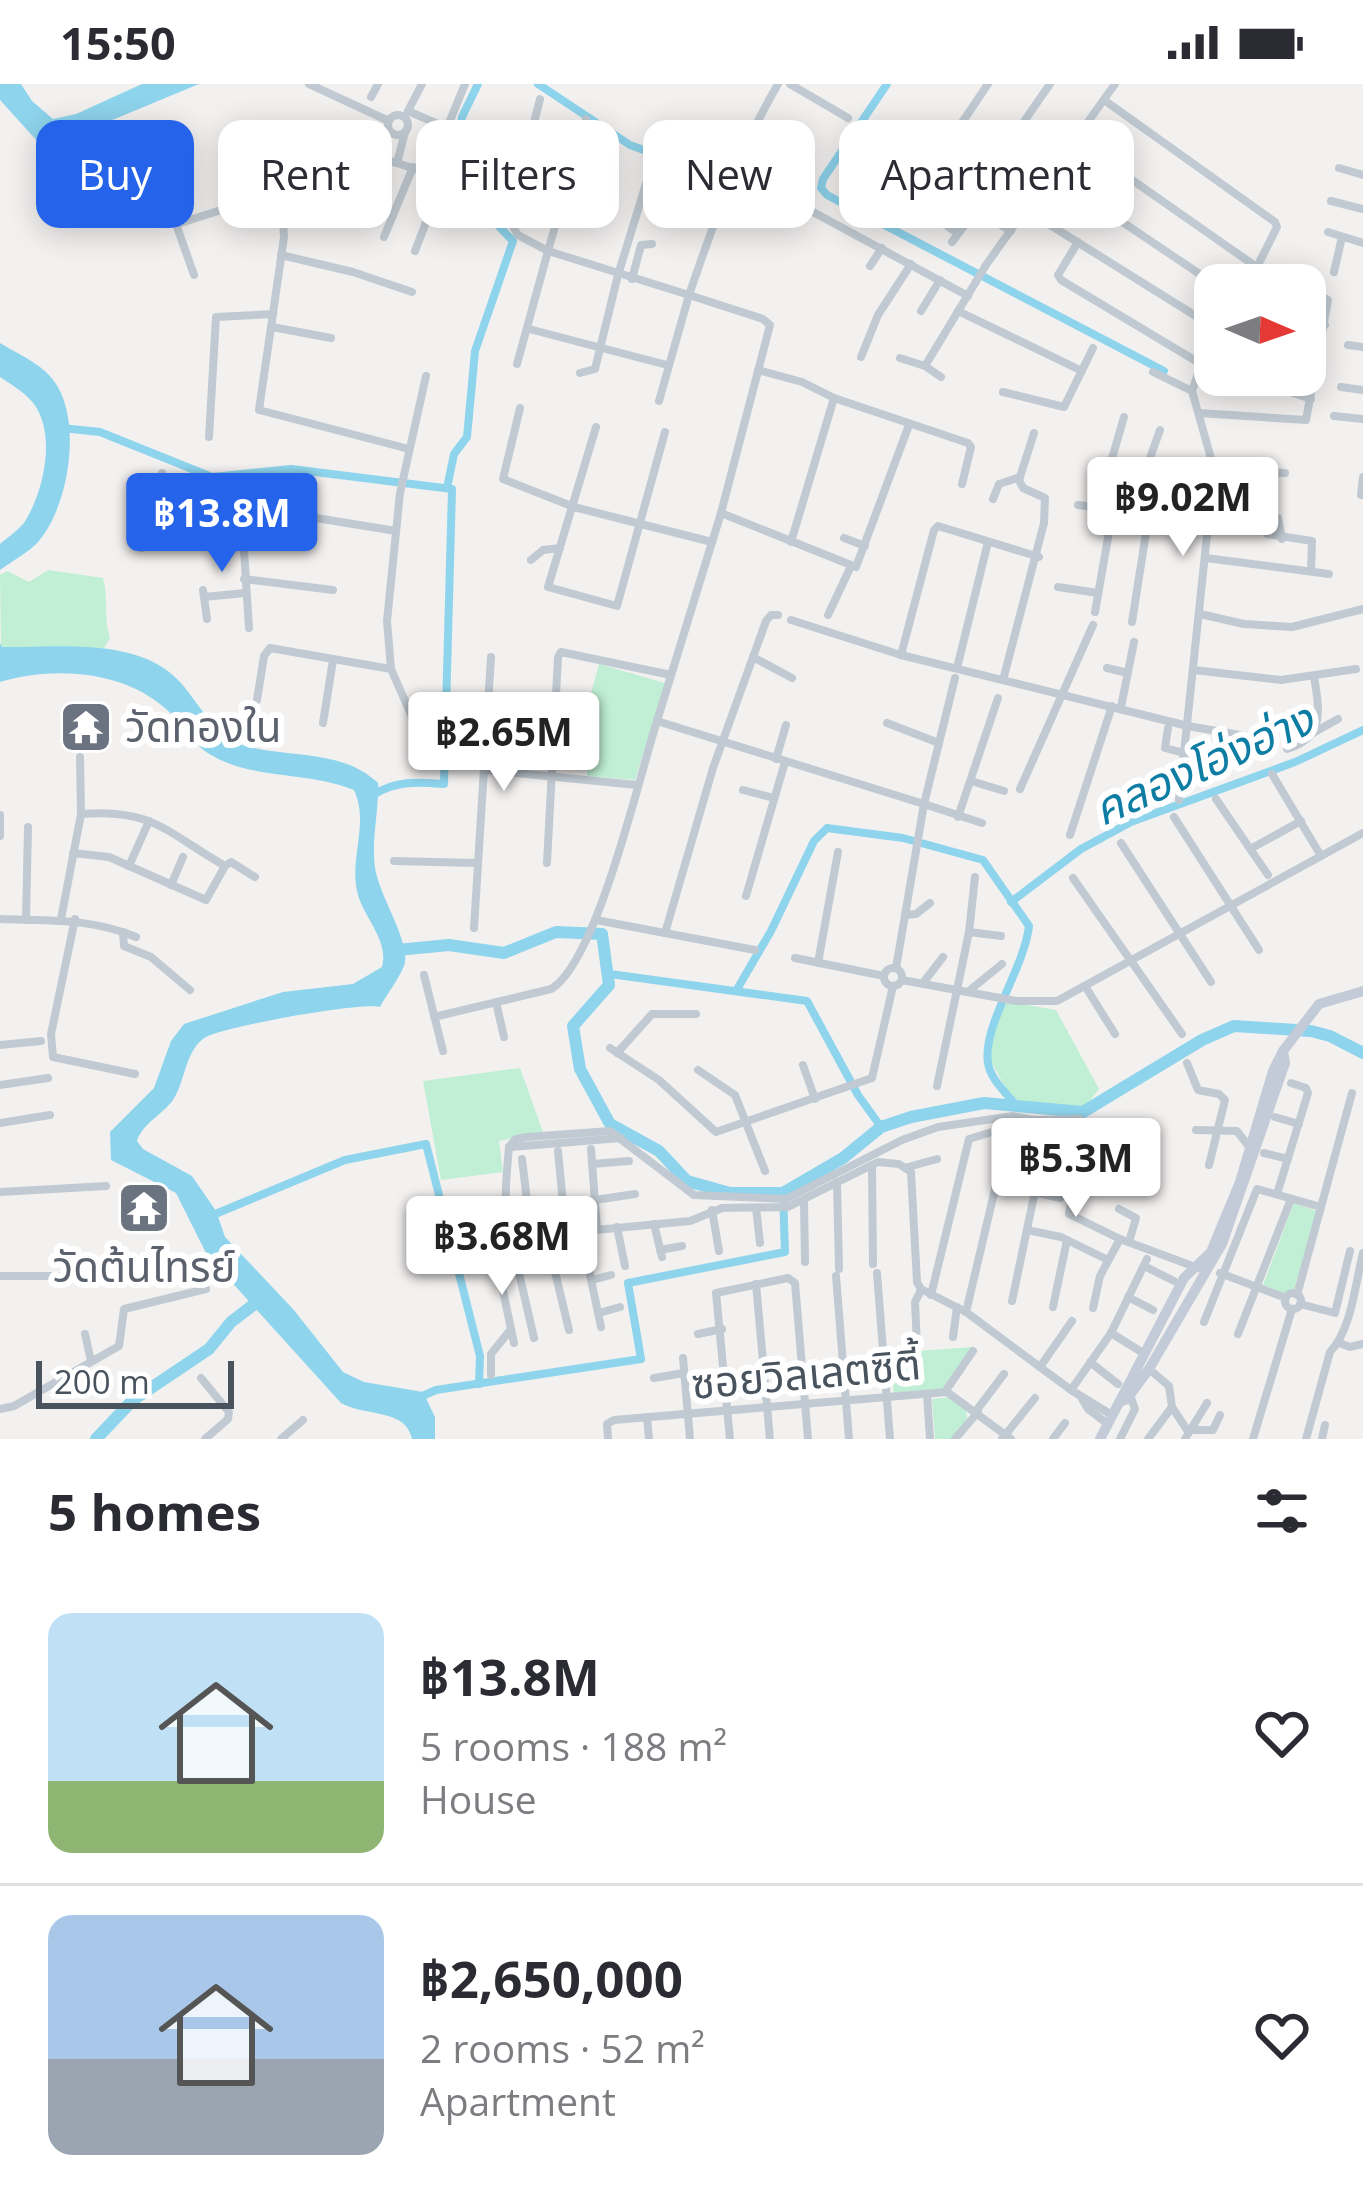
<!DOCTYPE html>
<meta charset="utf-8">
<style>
body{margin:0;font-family:"Open Sans","Noto Sans Thai",sans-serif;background:#f7f7f7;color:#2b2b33;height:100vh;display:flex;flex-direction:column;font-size:45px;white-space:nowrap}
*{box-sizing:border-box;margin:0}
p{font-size:39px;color:#7c7c81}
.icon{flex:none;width:66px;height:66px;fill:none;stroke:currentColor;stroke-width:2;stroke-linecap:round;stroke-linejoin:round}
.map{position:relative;height:1355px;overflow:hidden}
.panel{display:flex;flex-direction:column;background:#fff;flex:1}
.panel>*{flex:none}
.hud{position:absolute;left:36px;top:36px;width:1293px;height:108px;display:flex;gap:24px}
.needle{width:78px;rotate:92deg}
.tools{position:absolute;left:1194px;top:180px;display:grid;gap:24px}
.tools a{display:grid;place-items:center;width:132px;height:132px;border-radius:24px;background:#fff;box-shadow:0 6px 30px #0003;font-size:60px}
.scale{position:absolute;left:36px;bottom:30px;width:198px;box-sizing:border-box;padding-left:12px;border:6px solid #48535e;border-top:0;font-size:33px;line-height:42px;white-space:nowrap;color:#48535e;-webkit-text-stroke:9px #fff;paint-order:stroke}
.price{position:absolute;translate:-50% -102px;padding:0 27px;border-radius:12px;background:#fff;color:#222;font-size:39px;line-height:78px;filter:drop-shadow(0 3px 6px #0008)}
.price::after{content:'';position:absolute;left:50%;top:72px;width:36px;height:27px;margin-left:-18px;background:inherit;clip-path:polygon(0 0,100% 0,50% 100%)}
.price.selected{background:#2563eb;color:#fff}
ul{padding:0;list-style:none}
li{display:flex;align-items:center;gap:36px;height:300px;padding:0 48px}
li+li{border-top:3px solid #e1e1e2}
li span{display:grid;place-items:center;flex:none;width:336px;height:240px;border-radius:24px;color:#555}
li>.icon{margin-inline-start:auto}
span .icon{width:144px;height:144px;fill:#fffc;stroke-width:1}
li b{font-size:51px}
h2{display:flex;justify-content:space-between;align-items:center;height:144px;padding:0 48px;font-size:51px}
.tag{padding:0 42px;border-radius:24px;background:#fff;box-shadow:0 6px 30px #0003;font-size:42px;line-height:108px}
.tag.selected{background:#2563eb;color:#fff}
.status{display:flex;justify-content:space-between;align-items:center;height:84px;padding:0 60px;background:#fff;direction:ltr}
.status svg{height:33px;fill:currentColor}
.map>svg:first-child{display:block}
</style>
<div class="status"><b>15:50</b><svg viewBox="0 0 49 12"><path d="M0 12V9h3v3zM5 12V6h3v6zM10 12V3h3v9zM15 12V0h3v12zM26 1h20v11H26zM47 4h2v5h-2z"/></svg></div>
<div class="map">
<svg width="1363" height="1355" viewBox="0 0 1363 1355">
<rect width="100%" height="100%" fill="#f3f1f0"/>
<g fill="#c0efd5">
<path d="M48 486 103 494C109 515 103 533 110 554L104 564 1 563 0 491 7 487 29 498Z"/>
<path d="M599 580 665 599 635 696 587 692 591 609Z"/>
<path d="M1004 917 1056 926 1099 1005 1084 1024 1048 1026 1012 1016 988 972Z"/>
<path d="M520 984 543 1048 499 1057 503 1088 441 1096 423 997Z"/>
<path d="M1294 1119 1317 1127 1294 1206 1283 1209 1263 1201Z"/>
<path d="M973 1263 944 1306 894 1312 890 1269Z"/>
<path d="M953 1313 966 1324 967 1335 951 1355H935L932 1315Z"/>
</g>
<g fill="#8ed4ec">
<path d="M0 0H21L32 17 53 35 76 30 142 0H199L52 61 39 59 0 16Z"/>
<path d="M0 259C18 270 42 280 54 297 83 336 69 423 38 458 28 469 12 477 0 486V460C9 452 22 444 27 434 44 404 55 354 36 323 27 309 13 302 0 293Z"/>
<path d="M0 559 2 563C57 564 138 552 180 598 200 620 215 654 246 662 291 674 342 665 378 699 379 728 371 756 375 784 380 814 412 860 404 882 398 896 387 910 380 923 359 918 230 942 208 952 185 963 186 997 173 1016 162 1031 142 1040 137 1057L143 1065 192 1092 216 1127 225 1153 293 1225 343 1288 364 1298 423 1308 435 1333V1355H412C406 1324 365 1333 341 1319L207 1171 176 1109 111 1076 110 1048 154 1004 171 957 184 940 283 908 353 900 382 883C389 857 365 835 358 811 348 775 370 741 354 706 308 687 253 696 211 671 193 661 181 638 166 625 123 586 53 582 0 598Z"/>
</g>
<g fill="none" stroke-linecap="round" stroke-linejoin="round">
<g stroke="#8ed4ec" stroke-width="8">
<path d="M538 0 630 61 726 96"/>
<path d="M887 0 823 95 821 104 827 111 1164 287"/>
<path d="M62 344 100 348 212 393 291 385 452 405 444 700C418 698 396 696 373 711"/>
<path d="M447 404 454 370 467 353 475 267 513 157 454 95 462 33 478 0"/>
<path d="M1011 818 1081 765 1131 738 1295 678 1363 646"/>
<path d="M610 890 807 917 858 1011 881 1043"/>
<path d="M736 907 771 847 814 757 827 744 903 754 983 776 1029 842C1024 885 982 942 988 979 990 994 1005 1008 1014 1019"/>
<path d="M213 1131 345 1076 426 1060 480 1272 479 1300"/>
<path d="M420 1313 436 1306 641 1275 628 1199 785 1168 783 1109"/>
</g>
<g stroke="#8ed4ec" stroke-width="12">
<path d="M397 866 449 861 504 869 556 848 602 850 609 901 573 942 580 985 610 1040 659 1067 687 1097 730 1109H783L843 1074 881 1043 911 1033 984 1019 1083 1028 1202 956 1234 942 1311 947 1330 952 1363 969"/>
<path d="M96 1355 133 1316 209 1265 231 1238 261 1215"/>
</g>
<g stroke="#c1cad2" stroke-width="8">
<path d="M309 0 389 37"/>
<path d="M778 0C739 67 714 138 689 211L763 235 770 241 721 429 657 637 924 720 896 884"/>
<path d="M790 0 848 34"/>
<path d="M371 13 378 0"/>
<path d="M1104 16 1275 138 1277 143 1248 201"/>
<path d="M408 27 447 44 465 0"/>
<path d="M408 27 422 0"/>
<circle cx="398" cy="41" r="10"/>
<path d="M586 35 548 167 689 211 659 317"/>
<path d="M405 48 397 79 443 94 415 167"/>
<path d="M1075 56 1258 184 1299 201"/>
<path d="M333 63 397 79"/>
<path d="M1002 69 1045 99"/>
<path d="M365 71 372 48"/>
<path d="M285 82 281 107 284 153 259 326 409 365"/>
<path d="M259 83 283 90"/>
<path d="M1339 84 1363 91"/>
<path d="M158 89 194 191"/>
<path d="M1051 90 1216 201"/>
<path d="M973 111 1050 0"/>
<path d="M1331 117 1363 125"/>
<path d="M802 122 968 212"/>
<path d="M905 123 988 0"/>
<path d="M1026 126 1215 244"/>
<path d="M717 128 753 139"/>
<path d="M928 128 957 149"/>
<path d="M177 140 281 107 371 116"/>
<path d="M1328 148 1363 159"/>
<path d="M384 153 413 83"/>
<path d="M952 158 976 126 1011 147"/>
<path d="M1078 158 1058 191 1061 196 1201 280"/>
<path d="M281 171 353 188 412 208"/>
<path d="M870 182 882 164"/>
<path d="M1334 188 1342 153"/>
<path d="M632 195 641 161 652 160"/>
<path d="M921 227 940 196"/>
<path d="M958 227 1082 287"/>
<path d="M1305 235 1325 241"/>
<path d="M272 243 331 254"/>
<path d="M529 245 667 281"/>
<path d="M1348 261 1363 263"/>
<path d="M1305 270 1320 274"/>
<path d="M861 273 878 231 911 180"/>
<path d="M900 274 925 282"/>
<path d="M1202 278 1215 283"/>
<path d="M517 280 548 167 518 151 509 136 540 15"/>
<path d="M758 286 802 298 834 314 968 359 971 363 962 400"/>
<path d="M1153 288 1192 307"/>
<path d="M580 289 595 285 618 191 649 90"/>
<path d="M1240 291 1311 315"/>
<path d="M426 292 400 409 387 537 391 585 416 642 486 650"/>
<path d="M941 293 925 282 986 181 1115 0"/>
<path d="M1341 303 1363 306"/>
<path d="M1003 308 1064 323 1093 264"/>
<path d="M520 324 503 395 574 423 712 458"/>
<path d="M1199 329 1306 336 1328 216 1305 203"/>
<path d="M1334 332 1363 335"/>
<path d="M596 343 548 503 617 522 665 348"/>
<path d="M209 353 216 233 273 230"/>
<path d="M1215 385 1285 389"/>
<path d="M1361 411 1363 393"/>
<path d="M993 415 999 400 1020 393"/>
<path d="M1253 418 1267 450 1312 457 1311 487"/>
<path d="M1078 421 1209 438"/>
<path d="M1098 423 1124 333"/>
<path d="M130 429 157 433H310L396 447"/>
<path d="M721 429 856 483 909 341"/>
<path d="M1139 429 1145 388 1160 346"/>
<path d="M157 433 162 389"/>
<path d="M1278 434 1282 455"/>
<path d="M242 435 249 544"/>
<path d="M844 454 865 462"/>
<path d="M791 458 834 314"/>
<path d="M142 464 149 432"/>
<path d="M1206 474 1329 490"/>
<path d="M531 476 543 466 560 464"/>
<path d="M244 495 333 506"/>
<path d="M1058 503 1098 509"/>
<path d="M203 506 207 535"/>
<path d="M204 513 245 509"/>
<path d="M1095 528 1113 425"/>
<path d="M1200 530 1244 540 1292 543 1363 525"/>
<path d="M828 531 851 482"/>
<path d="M791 536 901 571 1188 642 1251 653"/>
<path d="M1132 538 1149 430"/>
<path d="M901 571 934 446 938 442 1039 473"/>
<path d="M753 573 792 594"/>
<path d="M957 584 988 458"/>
<path d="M1107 584 1128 589"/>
<path d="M1194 586 1281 596 1356 585"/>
<path d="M955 594 924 720 982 739"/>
<path d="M1003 596 1044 439 1045 414 1023 404 1019 396 1034 349"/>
<path d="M257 616 264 572 270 564 391 585"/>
<path d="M1121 623 1134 558"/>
<path d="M323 639 333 576"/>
<path d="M887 639 939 659"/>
<path d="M1168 644 1165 664 1184 669"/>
<path d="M1313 649 1338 635"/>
<path d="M1287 665C1326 653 1319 625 1314 592"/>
<path d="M80 673 81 730"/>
<path d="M776 675 786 641"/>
<path d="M484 686 637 701"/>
<path d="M1272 690 1321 772"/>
<path d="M971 697 1004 707"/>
<path d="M1020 705 1093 541"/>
<path d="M743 706 774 714"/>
<path d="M1216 715 1268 791"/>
<path d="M1179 716 1214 385 1192 307 1202 278 1215 256"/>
<path d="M0 731V752"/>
<path d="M958 733 998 614"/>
<path d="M1174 733 1259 866"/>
<path d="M1070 751 1112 622"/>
<path d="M1121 759 1211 898"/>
<path d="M1252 764 1301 737"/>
<path d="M73 769 109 773 206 816 225 782"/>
<path d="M394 777 478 779"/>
<path d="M547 779 558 573 561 568 671 591"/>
<path d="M129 782 149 737"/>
<path d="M1073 794 1182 950"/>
<path d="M171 801 183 773"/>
<path d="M746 812 785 678"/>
<path d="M905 831 916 830 930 819"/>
<path d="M0 835C49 837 91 834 136 853"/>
<path d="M61 835 81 730C153 724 167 749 225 782L231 778 255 793"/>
<path d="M75 835 51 950 53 973 135 990"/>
<path d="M26 836 28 743"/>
<path d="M596 836 755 866"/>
<path d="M474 844 491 573"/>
<path d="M123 848 124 862 151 873 190 906"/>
<path d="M969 848 1001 852"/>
<path d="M665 849 713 684 766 537 771 531H778"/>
<path d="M795 874 884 892"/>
<path d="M818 879 838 768"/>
<circle cx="893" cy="893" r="9"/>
<path d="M424 891 443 967"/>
<path d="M902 896 1016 917H1057L1363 749"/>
<path d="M923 899 943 873"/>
<path d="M1085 902 1115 950"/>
<path d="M970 906 1002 880"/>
<path d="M496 918 504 953"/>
<path d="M434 933 551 905C597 878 639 693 657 637"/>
<path d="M0 961 41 957"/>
<path d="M610 964 659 996 716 1048 872 994 893 902"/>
<path d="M617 969 652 930H696"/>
<path d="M1187 979 1198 1006 1219 1010 1225 1016 1209 1081"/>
<path d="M803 981 815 1015"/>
<path d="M698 986 735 1011 765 1087"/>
<path d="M0 1001 48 994"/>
<path d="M937 1002 969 848 975 793"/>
<path d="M1275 1033 1299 1040"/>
<path d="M0 1039 50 1031"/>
<path d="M1196 1046 1237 1047 1250 1064"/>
<path d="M509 1063 516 1055 527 1053 610 1047 694 1111 786 1115 902 1056 938 1043 1013 1032 1034 1036 1080 1035 1086 1039 1069 1130 1120 1155 1198 1184"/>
<path d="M509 1063C507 1087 504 1111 506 1135L490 1145 514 1259"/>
<path d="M511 1063 621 1054"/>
<path d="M591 1065 597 1145"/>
<path d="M558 1067 566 1151"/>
<path d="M1264 1069 1288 1075"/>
<path d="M522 1075 532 1159"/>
<path d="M592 1080 629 1077"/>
<path d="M872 1081 873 1180"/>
<path d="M908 1083 937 1075"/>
<path d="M837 1098 839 1185"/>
<path d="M0 1108 106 1102"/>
<path d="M1035 1108 1060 1114"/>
<path d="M1277 1110 1308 1009 1306 1004 1291 999"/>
<path d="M595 1116 635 1110"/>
<path d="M804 1117 805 1178"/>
<path d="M756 1124 760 1159"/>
<path d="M1119 1125 1136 1134 1129 1158"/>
<path d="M712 1126 719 1167"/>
<path d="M654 1140 662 1173"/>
<path d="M617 1143 625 1182"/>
<path d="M1027 1146 1061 1153 1108 1176"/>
<path d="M581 1148 601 1243"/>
<path d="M547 1155 569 1246"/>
<path d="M513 1163 534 1254"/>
<path d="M660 1166 682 1162"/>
<path d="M498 1167 585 1147 690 1137 722 1124 788 1123 878 1078 899 1080 911 1088 917 1198 921 1205 966 1228 1071 1306 1112 1331"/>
<path d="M1144 1182 1174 1197"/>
<path d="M877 1189 890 1355"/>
<path d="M1220 1189 1286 1214"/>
<path d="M0 1192H83"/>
<path d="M836 1192 849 1355"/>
<path d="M592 1196 611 1191"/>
<path d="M756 1200 770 1355"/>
<circle cx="1293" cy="1217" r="8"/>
<path d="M931 1211 969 1055 1005 1044 1008 1050 966 1228"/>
<path d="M1297 1211 1352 1009"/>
<path d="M1128 1213 1153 1226"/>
<path d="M1012 1217 1042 1074 1072 1076"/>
<path d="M1300 1220 1335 1229 1350 1167"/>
<path d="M1053 1223 1067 1156"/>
<path d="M1093 1224 1100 1192 1120 1155"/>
<path d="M599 1229 620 1223"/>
<path d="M1204 1238 1257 1105 1321 1123"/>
<path d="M1111 1249 1140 1267"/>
<path d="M85 1250 91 1277"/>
<path d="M698 1250 722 1245"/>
<path d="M1238 1250 1291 1115"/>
<path d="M953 1253 957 1223"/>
<path d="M1339 1259 1350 1263 1363 1260"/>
<path d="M917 1262 915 1218 921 1206"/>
<path d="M683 1274 690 1355"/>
<path d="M1090 1278 1118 1300"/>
<path d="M1040 1283 1072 1237"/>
<path d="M491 1291V1270L511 1245"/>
<path d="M201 1294 229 1328 228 1335 205 1355"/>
<path d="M654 1294 684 1289"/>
<path d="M1071 1306 1111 1249 1147 1175"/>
<path d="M945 1308 973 1267"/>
<path d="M927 1310 930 1355"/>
<path d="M1082 1315 1088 1325 1108 1340"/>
<path d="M1172 1323 1187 1346H1213L1220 1331"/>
<path d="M0 1325 14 1322 119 1262 124 1225 206 1205"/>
<path d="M976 1327 1004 1290"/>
<path d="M647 1333 649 1355"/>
<path d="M281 1355 303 1336"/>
<path d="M608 1355 607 1340 614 1336 947 1308 1011 1355"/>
<path d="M730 1355 716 1209 788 1194 795 1199 808 1355"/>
<path d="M955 1355 978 1328"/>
<path d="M1002 1355 1035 1314"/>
<path d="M1053 1355 1065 1339"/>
<path d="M1120 1355 1135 1325 1130 1311"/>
<path d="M1148 1355 1172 1323 1169 1302 1149 1285"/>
<path d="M1185 1355 1207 1319"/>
<path d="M1253 1355 1292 1225"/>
<path d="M1306 1355 1330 1268C1352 1245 1355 1200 1363 1169"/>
<path d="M1322 1355 1325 1341"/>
</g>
<g stroke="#c2cbd7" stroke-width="10">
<path d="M1283 967 1319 920 1363 907"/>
<path d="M1100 1355 1184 1194 1211 1168 1240 1098 1273 987 1283 967 1285 979 1222 1160 1149 1285 1127 1315 1119 1318"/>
</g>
</g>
<defs>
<g id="temple-square" transform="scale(2.7)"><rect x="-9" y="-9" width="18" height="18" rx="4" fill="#6b7280" stroke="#fff"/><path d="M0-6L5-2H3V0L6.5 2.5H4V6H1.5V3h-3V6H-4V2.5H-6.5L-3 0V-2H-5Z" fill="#fff"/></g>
</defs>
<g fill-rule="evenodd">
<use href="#temple-square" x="86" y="643"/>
<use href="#temple-square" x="144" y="1124"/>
</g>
<g text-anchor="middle" stroke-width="12" stroke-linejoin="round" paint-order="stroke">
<g font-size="42" fill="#5b616d" stroke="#fff" text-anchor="start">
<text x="125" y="658">วัดทองใน</text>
<text x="144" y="1198" text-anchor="middle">วัดต้นไทรย์</text>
</g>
<g font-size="42" fill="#48535e" stroke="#fff">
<text transform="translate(806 1290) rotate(-5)" y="15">ซอยวิลเลตซิตี้</text>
</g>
<g font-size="45" font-style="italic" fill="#0e7da4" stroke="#fff">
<text transform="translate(1203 680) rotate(-24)" y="16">คลองโอ่งอ่าง</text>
</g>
</g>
</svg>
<div class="tools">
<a><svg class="needle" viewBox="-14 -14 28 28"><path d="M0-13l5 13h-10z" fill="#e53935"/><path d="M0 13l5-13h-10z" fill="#7c7c81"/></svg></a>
</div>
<div class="scale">200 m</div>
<b class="price" style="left:1183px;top:475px">฿9.02M</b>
<b class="price selected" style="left:222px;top:491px">฿13.8M</b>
<b class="price" style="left:504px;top:710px">฿2.65M</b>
<b class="price" style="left:1076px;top:1136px">฿5.3M</b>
<b class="price" style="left:502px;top:1214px">฿3.68M</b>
<div class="hud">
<a class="tag selected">Buy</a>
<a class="tag">Rent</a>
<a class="tag">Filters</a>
<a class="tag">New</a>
<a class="tag">Apartment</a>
</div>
</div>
<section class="panel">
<h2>5 homes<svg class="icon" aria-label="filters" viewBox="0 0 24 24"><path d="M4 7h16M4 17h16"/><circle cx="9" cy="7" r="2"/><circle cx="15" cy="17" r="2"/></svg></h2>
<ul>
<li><span style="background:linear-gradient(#bfe0f5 70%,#8fb573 0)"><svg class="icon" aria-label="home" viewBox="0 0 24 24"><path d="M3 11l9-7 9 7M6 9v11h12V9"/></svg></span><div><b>฿13.8M</b><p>5 rooms · 188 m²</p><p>House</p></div><svg class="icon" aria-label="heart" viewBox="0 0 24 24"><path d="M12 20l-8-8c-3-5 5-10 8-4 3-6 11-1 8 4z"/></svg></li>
<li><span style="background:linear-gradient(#a9c7e8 60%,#9aa5b1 0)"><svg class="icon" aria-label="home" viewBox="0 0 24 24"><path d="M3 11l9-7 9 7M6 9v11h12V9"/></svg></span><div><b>฿2,650,000</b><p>2 rooms · 52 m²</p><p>Apartment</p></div><svg class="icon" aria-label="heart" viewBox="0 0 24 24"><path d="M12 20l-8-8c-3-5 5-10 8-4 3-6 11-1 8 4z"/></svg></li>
</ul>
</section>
